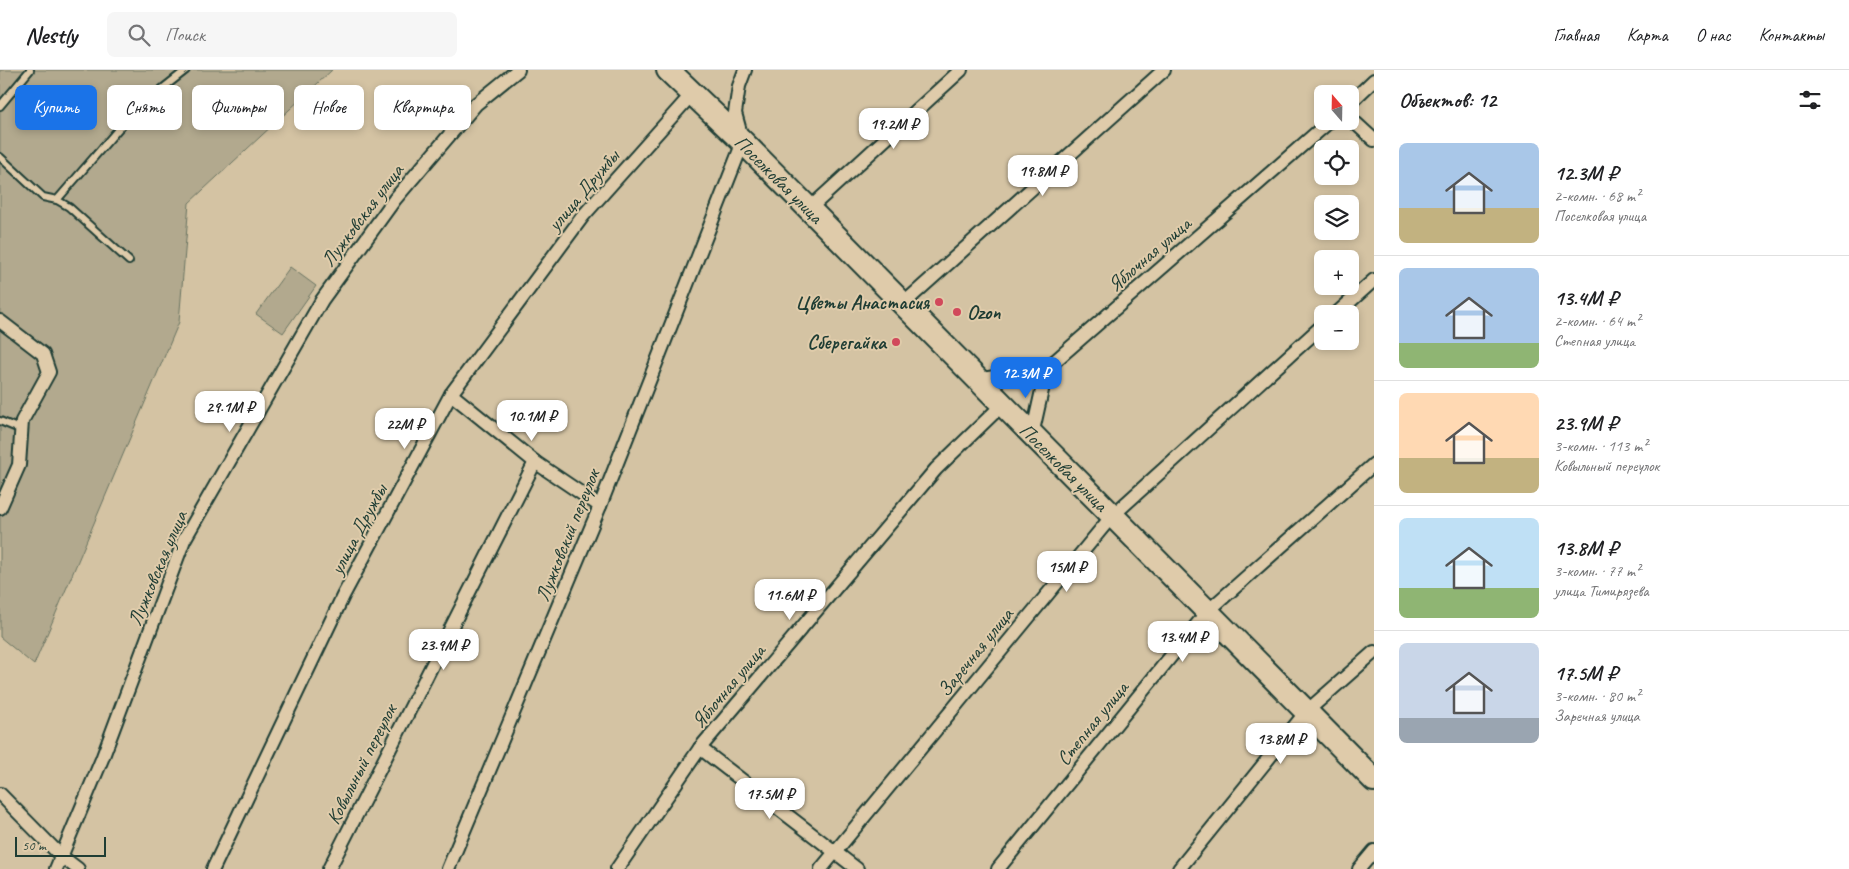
<!DOCTYPE html>
<html lang="ru">
<meta charset="utf-8">
<style>
body{margin:0;font-family:Caveat,sans-serif;background:#f6f6f6;color:#202124;height:100vh;display:flex;flex-direction:column;font-size:19px;white-space:nowrap}
*{box-sizing:border-box;margin:0}
p{font-size:16px;color:#757577}
.icon{flex:none;width:28px;height:28px;fill:none;stroke:currentColor;stroke-width:2;stroke-linecap:round;stroke-linejoin:round}
.map{position:relative;flex:1;overflow:hidden}
.details{display:flex;flex-direction:column;background:#fff;width:475px}
.details>*{flex:none}
.guide{position:absolute;left:15px;top:15px;width:475px;height:45px;display:flex;gap:10px}
.needle{width:32px;rotate:340deg}
.fabs{position:absolute;left:1314px;top:15px;display:grid;gap:10px}
.fabs a{display:grid;place-items:center;width:45px;height:45px;border-radius:8px;background:#fff;box-shadow:0 2px 8px #0003;font-size:25px}
.scale{position:absolute;left:15px;bottom:12px;width:91px;box-sizing:border-box;padding-left:5px;border:2px solid #1f3d34;border-top:0;font-size:14px;line-height:18px;white-space:nowrap;color:#1f3d34;-webkit-text-stroke:4px #dfcbaa;paint-order:stroke}
.price{position:absolute;translate:-50% -42px;padding:0 11px;border-radius:10px;background:#fff;color:#222;font-size:16px;line-height:32px;filter:drop-shadow(0 1px 2px #0008)}
.price::after{content:'';position:absolute;left:50%;top:30px;width:15px;height:11px;margin-left:-8px;background:inherit;clip-path:polygon(0 0,100% 0,50% 100%)}
.price.current{background:#1a73e8;color:#fff}
ul{padding:0;list-style:none}
li{display:flex;align-items:center;gap:15px;height:125px;padding:0 25px}
li+li{border-top:1px solid #e0e0e0}
li span{display:grid;place-items:center;flex:none;width:140px;height:100px;border-radius:8px;color:#555}
li>.icon{margin-inline-start:auto}
span .icon{width:60px;height:60px;fill:#fffc;stroke-width:1}
li b{font-size:21px}
h2{display:flex;justify-content:space-between;align-items:center;height:60px;padding:0 25px;font-size:21px}
.chip{padding:0 18px;border-radius:8px;background:#fff;box-shadow:0 2px 8px #0003;font-size:18px;line-height:45px}
.chip.current{background:#1a73e8;color:#fff}
header{display:flex;align-items:center;gap:30px;box-sizing:border-box;height:70px;padding:0 25px;background:#fff;border-bottom:1px solid #e0e0e0}
header strong{font-size:24px}
nav{display:flex;gap:28px;margin-inline-start:auto;font-size:18px}
.search{width:350px;height:45px;background:#f6f6f6;display:flex;align-items:center;gap:12px;box-sizing:border-box;padding:0 18px;border-radius:8px;color:#757577;font-size:19px}
main{display:flex;flex:1;min-height:0}
.map>svg:first-child{display:block}
</style>
<header>
<strong>Nestly</strong>
<div class="search"><svg class="icon" aria-label="search" viewBox="0 0 24 24"><circle cx="10" cy="10" r="6"/><path d="M15 15l6 6"/></svg>Поиск</div>
<nav><a>Главная</a><a>Карта</a><a>О нас</a><a>Контакты</a></nav>
</header>
<main>
<div class="map">
<svg width="1374" height="799" viewBox="0 0 1374 799">
<rect width="100%" height="100%" fill="#d4c3a3"/>
<filter id="ink" filterUnits="userSpaceOnUse"><feTurbulence type="fractalNoise" baseFrequency=".02" numOctaves="2"/><feDisplacementMap in="SourceGraphic" scale="10" xChannelSelector="R" yChannelSelector="G"/><feConvolveMatrix kernelMatrix="1 2 1 2 8 2 1 2 1" color-interpolation-filters="sRGB"/></filter>
<g filter="url(#ink)">
<g fill="#b2a98e" stroke="#687361">
<path d="M0 0H332L189 133 179 252 34 595 0 567Z"/>
<path d="M290 197 316 216 283 263 256 244Z"/>
</g>
<g fill="none" stroke-linecap="round" stroke-linejoin="round">
<g stroke="#1f3d34" stroke-width="10">
<g id="lane">
<path d="M0 36 30 0"/>
<path d="M0 87 43 127 57 130 134 41 186 0"/>
<path d="M57 130 69 137 129 191"/>
<path d="M0 351 22 360"/>
</g>
</g>
<g stroke="#1f3d34" stroke-width="16">
<g id="street">
<path d="M1350 33 1374 10"/>
<path d="M1350 48 1374 70"/>
<path d="M809 139 961 0"/>
<path d="M903 234 1164 0"/>
<path d="M1336 244 1374 210"/>
<path d="M0 251 43 284 49 302 22 351 19 395 0 438"/>
<path d="M977 310 1047 298 1330 51"/>
<path d="M451 324 535 392 600 436"/>
<path d="M1032 365 1047 298"/>
<path d="M700 678 857 799"/>
<path d="M0 724 61 786 78 799"/>
<path d="M56 799 102 689 184 470 322 230 395 129 476 34 518 0"/>
<path d="M213 799 343 526 451 324 583 146 692 24"/>
<path d="M329 799 535 392"/>
<path d="M448 799 600 436 743 72 735 43 739 16 745 0"/>
<path d="M617 799 700 678 936 399 1002 335"/>
<path d="M821 799 1112 446 1322 256"/>
<path d="M998 799 1207 542 1374 394"/>
<path d="M1179 799 1306 642 1374 582"/>
<path d="M1359 799 1374 781"/>
</g>
</g>
<g stroke="#1f3d34" stroke-width="26">
<path id="highway" d="M668 0 743 72 1374 710"/>
</g>
<use href="#lane" stroke="#dfcbaa" stroke-width="6"/>
<use href="#street" stroke="#dfcbaa" stroke-width="12"/>
<use href="#highway" stroke="#dfcbaa" stroke-width="22"/>
</g>
</g>
<g fill="#d1495b" stroke="#dfcbaa" stroke-width="2">
<circle cx="939" cy="232" r="5"/>
<circle cx="957" cy="242" r="5"/>
<circle cx="896" cy="272" r="5"/>
</g>
<g text-anchor="middle" stroke-width="4" stroke-linejoin="round" paint-order="stroke">
<g font-size="20" fill="#1f3d34" stroke="#dfcbaa">
<text transform="translate(779 109) rotate(45)" y="7">Поселковая улица</text>
<text transform="translate(583 120) rotate(-50)" y="7">улица Дружбы</text>
<text transform="translate(362 145) rotate(-53)" y="7">Лужковская улица</text>
<text transform="translate(1149 184) rotate(-41)" y="7">Яблочная улица</text>
<text transform="translate(1064 397) rotate(45)" y="7">Поселковая улица</text>
<text transform="translate(358 459) rotate(-62)" y="7">улица Дружбы</text>
<text transform="translate(567 465) rotate(-68)" y="7">Лужковский переулок</text>
<text transform="translate(157 498) rotate(-67)" y="7">Лужковская улица</text>
<text transform="translate(975 582) rotate(-51)" y="7">Заречная улица</text>
<text transform="translate(728 616) rotate(-50)" y="7">Яблочная улица</text>
<text transform="translate(1092 653) rotate(-51)" y="7">Степная улица</text>
<text transform="translate(361 694) rotate(-63)" y="7">Ковыльный переулок</text>
</g>
<g font-size="20" font-weight="bold" fill="#1f3d34" stroke="#dfcbaa" text-anchor="end">
<text x="929" y="239">Цветы Анастасия</text>
<text x="967" y="249" text-anchor="start">Ozon</text>
<text x="886" y="279">Сберегайка</text>
</g>
</g>
</svg>
<div class="fabs">
<a><svg class="needle" viewBox="-14 -14 28 28"><path d="M0-13l5 13h-10z" fill="#e53935"/><path d="M0 13l5-13h-10z" fill="#757577"/></svg></a>
<a><svg class="icon" aria-label="locate" viewBox="0 0 24 24"><circle cx="12" cy="12" r="6"/><path d="M12 2v4M12 18v4M2 12h4M18 12h4"/></svg></a>
<a><svg class="icon" aria-label="layers" viewBox="0 0 24 24"><path d="M12 4l9 5-9 5-9-5zM3 14l9 5 9-5"/></svg></a>
<a>+</a>
<a>−</a>
</div>
<div class="scale">50 m</div>
<b class="price" style="left:894px;top:80px">19.2M ₽</b>
<b class="price" style="left:1043px;top:127px">19.8M ₽</b>
<b class="price current" style="left:1026px;top:329px">12.3M ₽</b>
<b class="price" style="left:230px;top:363px">29.1M ₽</b>
<b class="price" style="left:532px;top:372px">10.1M ₽</b>
<b class="price" style="left:405px;top:380px">22M ₽</b>
<b class="price" style="left:1067px;top:523px">15M ₽</b>
<b class="price" style="left:790px;top:551px">11.6M ₽</b>
<b class="price" style="left:1183px;top:593px">13.4M ₽</b>
<b class="price" style="left:444px;top:601px">23.9M ₽</b>
<b class="price" style="left:1281px;top:695px">13.8M ₽</b>
<b class="price" style="left:770px;top:750px">17.5M ₽</b>
<div class="guide">
<a class="chip current">Купить</a>
<a class="chip">Снять</a>
<a class="chip">Фильтры</a>
<a class="chip">Новое</a>
<a class="chip">Квартира</a>
</div>
</div>
<section class="details">
<h2>Объектов: 12<svg class="icon" aria-label="filters" viewBox="0 0 24 24"><path d="M4 7h16M4 17h16"/><circle cx="9" cy="7" r="2"/><circle cx="15" cy="17" r="2"/></svg></h2>
<ul>
<li><span style="background:linear-gradient(#a9c7e8 65%,#c2b280 0)"><svg class="icon" aria-label="home" viewBox="0 0 24 24"><path d="M3 11l9-7 9 7M6 9v11h12V9"/></svg></span><div><b>12.3M ₽</b><p>2-комн. · 68 m²</p><p>Поселковая улица</p></div></li>
<li><span style="background:linear-gradient(#a9c7e8 75%,#8fb573 0)"><svg class="icon" aria-label="home" viewBox="0 0 24 24"><path d="M3 11l9-7 9 7M6 9v11h12V9"/></svg></span><div><b>13.4M ₽</b><p>2-комн. · 64 m²</p><p>Степная улица</p></div></li>
<li><span style="background:linear-gradient(#ffd9b3 65%,#c2b280 0)"><svg class="icon" aria-label="home" viewBox="0 0 24 24"><path d="M3 11l9-7 9 7M6 9v11h12V9"/></svg></span><div><b>23.9M ₽</b><p>3-комн. · 113 m²</p><p>Ковыльный переулок</p></div></li>
<li><span style="background:linear-gradient(#bfe0f5 70%,#8fb573 0)"><svg class="icon" aria-label="home" viewBox="0 0 24 24"><path d="M3 11l9-7 9 7M6 9v11h12V9"/></svg></span><div><b>13.8M ₽</b><p>3-комн. · 77 m²</p><p>улица Тимирязева</p></div></li>
<li><span style="background:linear-gradient(#c9d6e8 75%,#9aa5b1 0)"><svg class="icon" aria-label="home" viewBox="0 0 24 24"><path d="M3 11l9-7 9 7M6 9v11h12V9"/></svg></span><div><b>17.5M ₽</b><p>3-комн. · 80 m²</p><p>Заречная улица</p></div></li>
</ul>
</section>
</main>
